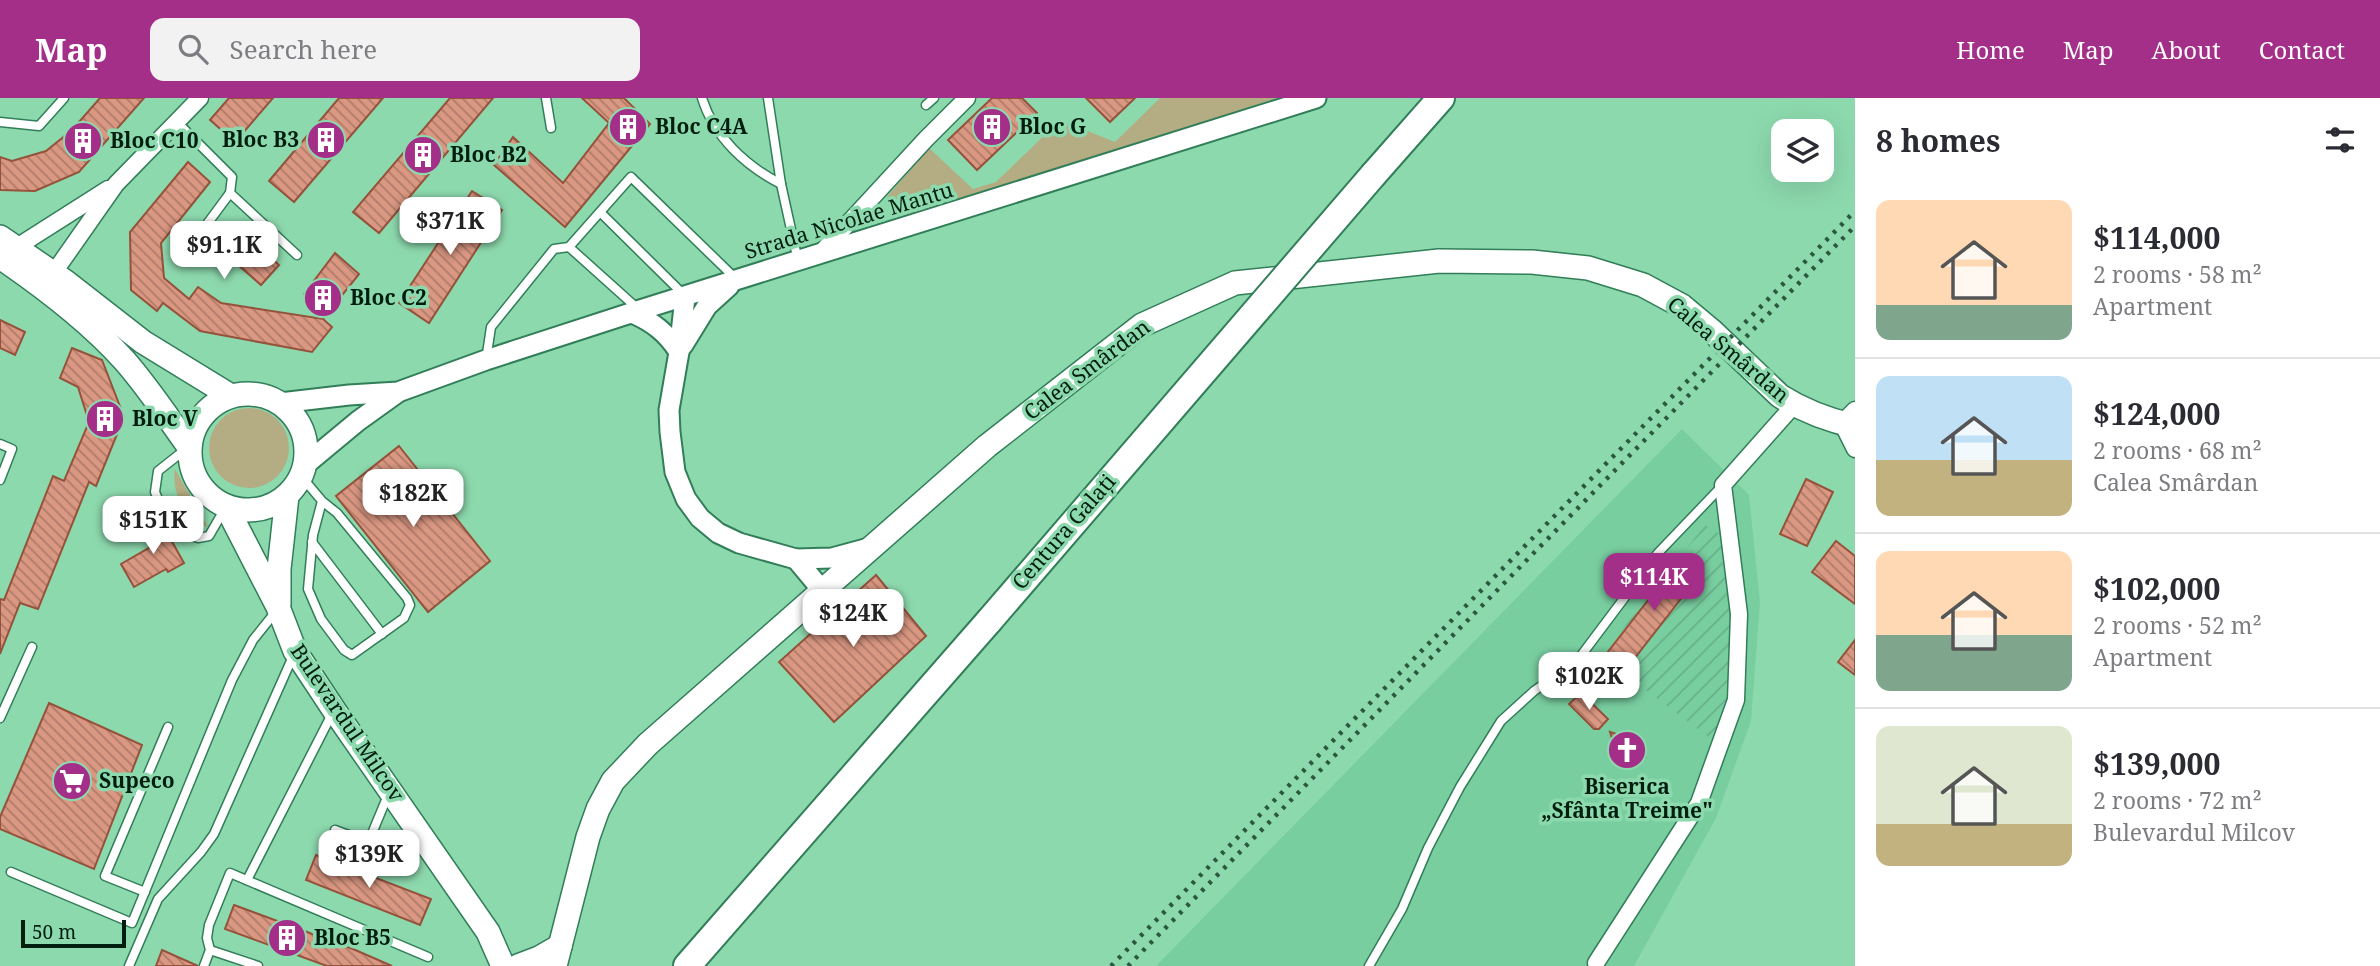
<!DOCTYPE html>
<meta charset="utf-8">
<style>
body{margin:0;font-family:"Noto Serif",serif;background:#f2f2f3;color:#2b2b33;height:100vh;display:flex;flex-direction:column;font-size:26px;white-space:nowrap}
*{box-sizing:border-box;margin:0}
p{font-size:23px;color:#7c7c81}
.icon{flex:none;width:38px;height:38px;fill:none;stroke:currentColor;stroke-width:2;stroke-linecap:round;stroke-linejoin:round}
.map{position:relative;flex:1;overflow:hidden}
.side{display:flex;flex-direction:column;background:#fff;width:525px}
.side>*{flex:none}
.fabs{position:absolute;left:1771px;top:21px;display:grid;gap:14px}
.fabs a{display:grid;place-items:center;width:63px;height:63px;border-radius:14px;background:#fff;box-shadow:0 7px 28px #0002;font-size:35px}
.scale{position:absolute;left:21px;bottom:18px;width:105px;box-sizing:border-box;padding-left:7px;border:4px solid #001e0f;border-top:0;font-size:19px;line-height:24px;white-space:nowrap;color:#001e0f;-webkit-text-stroke:5px #8dd9ae;paint-order:stroke}
.price{position:absolute;translate:-50% -60px;padding:0 16px;border-radius:14px;background:#fff;color:#222;font-size:23px;line-height:46px;filter:drop-shadow(0 2px 4px #0008)}
.price::after{content:'';position:absolute;left:50%;top:42px;width:21px;height:16px;margin-left:-10px;background:inherit;clip-path:polygon(0 0,100% 0,50% 100%)}
.price.selected{background:#a42f88;color:#fff}
ul{padding:0;list-style:none}
li{display:flex;align-items:center;gap:21px;height:175px;padding:0 21px}
li+li{border-top:2px solid #e1e1e2}
li span{display:grid;place-items:center;flex:none;width:196px;height:140px;border-radius:14px;color:#555}
li>.icon{margin-inline-start:auto}
span .icon{width:84px;height:84px;fill:#fffc;stroke-width:1}
li b{font-size:30px}
h2{display:flex;justify-content:space-between;align-items:center;height:84px;padding:0 21px;font-size:30px}
header{display:flex;align-items:center;gap:42px;box-sizing:border-box;height:98px;padding:0 35px;background:#a42f88;color:#fff}
header strong{font-size:33px}
nav{display:flex;gap:38px;margin-inline-start:auto;font-size:24px}
.search{width:490px;height:63px;background:#f2f2f3;display:flex;align-items:center;gap:18px;box-sizing:border-box;padding:0 24px;border-radius:14px;color:#7c7c81;font-size:26px}
main{display:flex;flex:1;min-height:0}
.map>svg:first-child{display:block}
</style>
<header>
<strong>Map</strong>
<div class="search"><svg class="icon" aria-label="search" viewBox="0 0 24 24"><circle cx="10" cy="10" r="6"/><path d="M15 15l6 6"/></svg>Search here</div>
<nav><a>Home</a><a>Map</a><a>About</a><a>Contact</a></nav>
</header>
<main>
<div class="map">
<svg width="1855" height="868" viewBox="0 0 1855 868">
<defs>
<pattern id="industrial-furrows" width="10" height="10" patternUnits="userSpaceOnUse" patternTransform="scale(1.75)"><rect width="10" height="10" fill="#79cea0"/><path d="M-1 1l2-2M0 10L10 0M9 11l2-2" fill="none" stroke="#67b089"/></pattern>
<pattern id="building-back-hatch" width="6" height="6" patternUnits="userSpaceOnUse" patternTransform="scale(1.75)"><rect width="6" height="6" fill="#da9782"/><path d="M-1 5l2 2M0 0l6 6M5-1l2 2" fill="none" stroke="#ae7b69"/></pattern>
</defs>
<rect width="100%" height="100%" fill="#8dd9ae"/>
<path fill="#79cea0" d="M1682 331 1749 397 1760 504 1751 623 1716 720 1634 868H1156Z"/>
<path fill="url(#industrial-furrows)" d="M1705 427 1725 439 1730 529 1728 600 1715 644 1601 558Z"/>
<g fill="#b4ac82">
<path d="M1160 0H1276L1235 15 906 119 886 100 929 50 973 91 996 84 1060 22 1115 44Z"/>
<circle cx="249" cy="350" r="40"/>
<path d="M175 371 208 429C185 422 171 395 175 371Z"/>
</g>
<g fill="url(#building-back-hatch)" stroke="#95523b" stroke-width="2">
<path d="M100 0H144L79 74 35 93 0 92V59L12 63 46 53 72 32Z"/>
<path d="M229 0H273L235 44 210 22Z"/>
<path d="M339 0H383L294 104 269 83Z"/>
<path d="M450 0H493L379 135 353 114Z"/>
<path d="M582 0H624L650 26 565 129 494 67 513 39 563 85 609 25Z"/>
<path d="M992 0H1022L1037 15 977 72 948 42Z"/>
<path d="M1086 0H1135L1110 24Z"/>
<path d="M188 64 210 84 161 145 164 180 189 201 198 189 221 205 323 221 304 196 335 155 359 176 323 221 332 229 312 254 200 233 163 205 157 213 131 192 130 134Z"/>
<path d="M472 93 502 112 429 225 399 205Z"/>
<path d="M233 126 279 167 261 187 215 147Z"/>
<path d="M0 222 25 234 15 257 0 250Z"/>
<path d="M72 250 102 262 124 319 96 388 89 384 38 511 20 505 0 556V501L4 502 53 378 64 383 89 324 78 289 60 280Z"/>
<path d="M399 348 490 463 428 514 336 398Z"/>
<path d="M1806 381 1833 394 1807 448 1780 436Z"/>
<path d="M160 422 184 465 168 474 166 471 134 489 121 466 152 448 143 431Z"/>
<path d="M1836 443 1855 458V506L1812 474Z"/>
<path d="M1681 460 1701 475 1627 570 1607 555Z"/>
<path d="M876 477 926 538 834 624 779 564Z"/>
<path d="M1855 542V577L1838 564Z"/>
<path d="M1581 595 1608 621 1599 631H1594L1569 606Z"/>
<path d="M49 605 142 647 94 771 0 731V719Z"/>
<path d="M1610 634 1629 640 1632 647 1645 659 1636 668 1623 657 1616 653Z"/>
<path d="M316 757 431 801 420 827 306 782Z"/>
<path d="M234 807 353 851 392 868H327L225 831Z"/>
<path d="M162 852 198 868H156Z"/>
</g>
<g fill="none" stroke-linecap="round" stroke-linejoin="round">
<g stroke="#317e58" stroke-width="11">
<g id="service">
<path d="M546 0 551 30"/>
<path d="M702 0C714 39 746 68 781 86"/>
<path d="M768 0 781 86 798 163"/>
<path d="M926 7 934 0"/>
<path d="M0 24 39 28 64 0"/>
<path d="M178 25 232 79 230 95 297 157"/>
<path d="M600 114 683 196"/>
<path d="M569 149 637 210"/>
<path d="M208 160 193 145 230 95"/>
<path d="M486 262 491 229 554 151 569 149 631 79 735 180"/>
<path d="M0 346 12 351 0 382"/>
<path d="M186 351 158 373 155 394 160 406 183 436 198 440 209 438 224 412"/>
<path d="M301 378 322 403 337 415 407 500 410 507 404 520 352 557 344 552 321 521 308 491 313 437 322 403"/>
<path d="M312 444 382 536"/>
<path d="M0 620 32 549"/>
<path d="M335 732 405 758"/>
<path d="M368 745 388 697"/>
<path d="M11 774 132 825 232 582 253 542 277 512"/>
<path d="M247 782 333 614"/>
<path d="M145 794 105 778 168 629"/>
<path d="M210 852 258 868"/>
<path d="M129 868 158 801 201 754 214 736 294 556"/>
<path d="M204 868 210 852 207 840 209 827 230 775 428 859"/>
<path d="M1369 868 1402 811 1428 750 1460 689 1501 623 1534 593 1577 563 1658 455 1723 387"/>
</g>
</g>
<g stroke="#317e58" stroke-width="19">
<g id="minor">
<path d="M9 154 108 91"/>
<path d="M820 156 926 41 967 0"/>
<path d="M48 183 116 86 200 0"/>
<path d="M1855 312 1842 325 1855 351"/>
<path d="M1596 865 1699 705 1736 602 1739 516 1723 387 1794 307"/>
</g>
</g>
<g stroke="#317e58" stroke-width="23">
<g id="tertiary">
<path d="M685 199 679 254 669 312 670 334 675 374 686 401 700 420 718 435 739 445 796 461 832 460 869 450"/>
<path d="M632 215C653 224 667 235 679 254"/>
<path d="M683 247 707 208 729 188"/>
<path d="M280 305 349 297 398 294 486 262 640 212 1316 0"/>
<path d="M305 367 358 323 397 295"/>
<path d="M796 461 821 491"/>
</g>
</g>
<g stroke="#317e58" stroke-width="26">
<g id="secondary">
<path d="M0 139 66 184 143 244 231 298"/>
<path d="M0 159C44 189 88 222 124 262 148 289 168 320 189 349"/>
<circle cx="248" cy="354" r="58"/>
<path d="M226 408 278 509 295 553 334 612 488 834 503 868"/>
<path d="M279 506V471L287 398"/>
<path d="M518 868 539 860 560 848"/>
<path d="M555 868 588 739 598 711 613 683 648 646 987 348 1142 227 1235 185 1439 163 1532 164 1588 170 1643 187 1682 208 1712 233 1780 298C1804 313 1827 322 1855 328"/>
</g>
</g>
<g stroke="#317e58" stroke-width="30">
<g id="trunk">
<path d="M1374 76 1441 0"/>
<path d="M687 868 989 523"/>
</g>
</g>
<use href="#service" stroke="#fff" stroke-width="8"/>
<use href="#minor" stroke="#fff" stroke-width="16"/>
<use href="#tertiary" stroke="#fff" stroke-width="19"/>
<use href="#secondary" stroke="#fff" stroke-width="23"/>
<use href="#trunk" stroke="#fff" stroke-width="26"/>
<g stroke="#2c5840" stroke-width="4.5" stroke-dasharray="3.5 7" stroke-linecap="butt">
<path d="M1111 868 1855 113"/>
<path d="M1128 868 1855 128"/>
</g>
<g stroke="#317e58" stroke-width="30" stroke-linecap="butt">
<path id="trunk-bridge" d="M989 523 1374 76"/>
</g>
<use href="#trunk-bridge" stroke="#fff" stroke-width="26"/>
</g>
<defs>
<g id="building-disc" transform="scale(2.0125)"><circle r="9.5" fill="#a42f88" stroke="#8dd9ae"/><path d="M-4-6H4V6H1V3H-1V6H-4ZM-2.5-4.3h1.7v1.8h-1.7ZM.8-4.3h1.7v1.8H.8ZM-2.5-1h1.7V.8h-1.7ZM.8-1h1.7V.8H.8Z" fill="#fff"/></g>
<g id="church-disc" transform="scale(2.0125)"><circle r="9.5" fill="#a42f88" stroke="#8dd9ae"/><path d="M-1.2-6h2.4v3.5h3.3v2.4h-3.3V6h-2.4V-.1h-3.3v-2.4h3.3Z" fill="#fff"/></g>
<g id="supermarket-disc" transform="scale(2.0125)"><circle r="9.5" fill="#a42f88" stroke="#8dd9ae"/><path d="M-6-5.5h2.5l.6 2H6L4.5 2H-2.5L-4.4-4H-6ZM-1.5 3.2a1.3 1.3 0 1 0 .1 0ZM3 3.2a1.3 1.3 0 1 0 .1 0Z" fill="#fff"/></g>
</defs>
<g fill-rule="evenodd">
<use href="#building-disc" x="628" y="29"/>
<use href="#building-disc" x="992" y="29"/>
<use href="#building-disc" x="326" y="42"/>
<use href="#building-disc" x="83" y="43"/>
<use href="#building-disc" x="423" y="57"/>
<use href="#building-disc" x="323" y="200"/>
<use href="#building-disc" x="105" y="321"/>
<use href="#church-disc" x="1627" y="652"/>
<use href="#supermarket-disc" x="72" y="683"/>
<use href="#building-disc" x="287" y="840"/>
</g>
<g text-anchor="middle" stroke-width="7" stroke-linejoin="round" paint-order="stroke">
<g font-size="21" font-weight="bold" fill="#001e0f" stroke="#8dd9ae" text-anchor="start">
<text x="655" y="36">Bloc C4A</text>
<text x="1019" y="36">Bloc G</text>
<text x="299" y="49" text-anchor="end">Bloc B3</text>
<text x="110" y="50">Bloc C10</text>
<text x="450" y="64">Bloc B2</text>
<text x="350" y="207">Bloc C2</text>
<text x="132" y="328">Bloc V</text>
<text x="99" y="690">Supeco</text>
<text x="1627" y="696" text-anchor="middle">Biserica<tspan x="1627" dy="24">„Sfânta Treime"</tspan></text>
<text x="314" y="847">Bloc B5</text>
</g>
<g font-size="21" fill="#001e0f" stroke="#8dd9ae">
<text transform="translate(849 123) rotate(-17)" y="7">Strada Nicolae Mantu</text>
<text transform="translate(1728 252) rotate(40)" y="7">Calea Smârdan</text>
<text transform="translate(1087 272) rotate(-37)" y="7">Calea Smârdan</text>
<text transform="translate(1064 434) rotate(-49)" y="7">Centura Galați</text>
<text transform="translate(347 625) rotate(56)" y="7">Bulevardul Milcov</text>
</g>
</g>
</svg>
<div class="fabs">
<a><svg class="icon" aria-label="layers" viewBox="0 0 24 24"><path d="M12 4l9 5-9 5-9-5zM3 14l9 5 9-5"/></svg></a>
</div>
<div class="scale">50 m</div>
<b class="price" style="left:450px;top:159px">$371K</b>
<b class="price" style="left:224px;top:183px">$91.1K</b>
<b class="price" style="left:413px;top:431px">$182K</b>
<b class="price" style="left:153px;top:458px">$151K</b>
<b class="price selected" style="left:1654px;top:515px">$114K</b>
<b class="price" style="left:853px;top:551px">$124K</b>
<b class="price" style="left:1589px;top:614px">$102K</b>
<b class="price" style="left:369px;top:792px">$139K</b>
</div>
<section class="side">
<h2>8 homes<svg class="icon" aria-label="filters" viewBox="0 0 24 24"><path d="M4 7h16M4 17h16"/><circle cx="9" cy="7" r="2"/><circle cx="15" cy="17" r="2"/></svg></h2>
<ul>
<li><span style="background:linear-gradient(#ffd9b3 75%,#7fa58c 0)"><svg class="icon" aria-label="home" viewBox="0 0 24 24"><path d="M3 11l9-7 9 7M6 9v11h12V9"/></svg></span><div><b>$114,000</b><p>2 rooms · 58 m²</p><p>Apartment</p></div></li>
<li><span style="background:linear-gradient(#bfe0f5 60%,#c2b280 0)"><svg class="icon" aria-label="home" viewBox="0 0 24 24"><path d="M3 11l9-7 9 7M6 9v11h12V9"/></svg></span><div><b>$124,000</b><p>2 rooms · 68 m²</p><p>Calea Smârdan</p></div></li>
<li><span style="background:linear-gradient(#ffd9b3 60%,#7fa58c 0)"><svg class="icon" aria-label="home" viewBox="0 0 24 24"><path d="M3 11l9-7 9 7M6 9v11h12V9"/></svg></span><div><b>$102,000</b><p>2 rooms · 52 m²</p><p>Apartment</p></div></li>
<li><span style="background:linear-gradient(#dfe7d0 70%,#c2b280 0)"><svg class="icon" aria-label="home" viewBox="0 0 24 24"><path d="M3 11l9-7 9 7M6 9v11h12V9"/></svg></span><div><b>$139,000</b><p>2 rooms · 72 m²</p><p>Bulevardul Milcov</p></div></li>
</ul>
</section>
</main>
